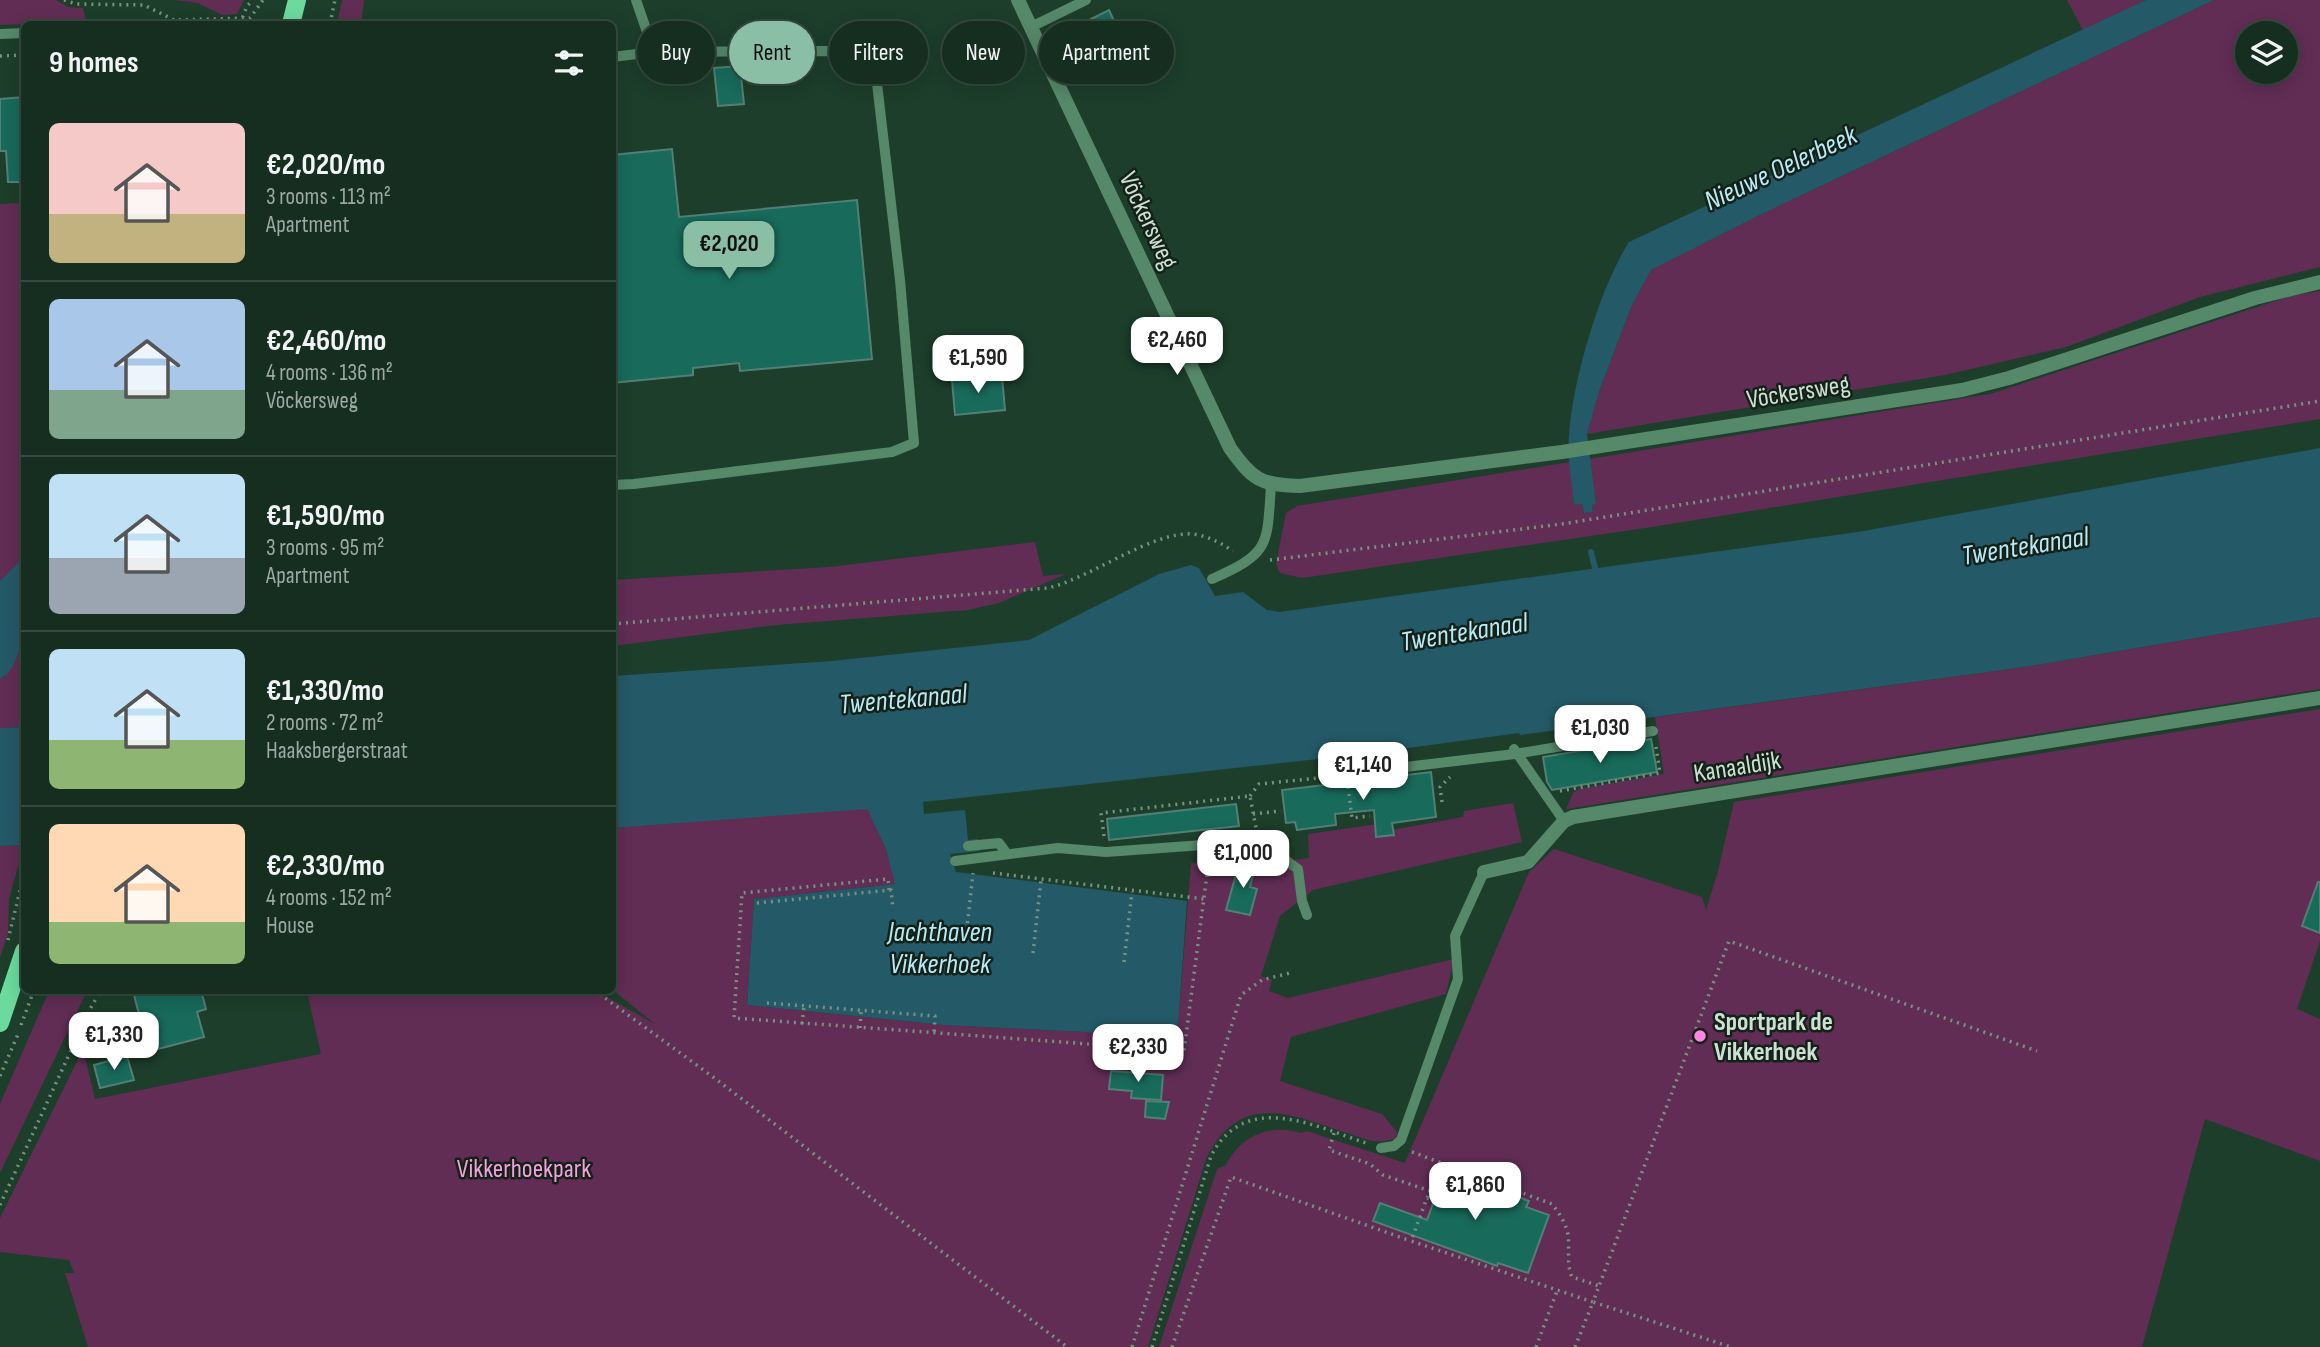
<!DOCTYPE html>
<meta charset="utf-8">
<style>
body{margin:0;font-family:"Sofia Sans Condensed",sans-serif;background:#1f3629;color:#f1f3f6;height:100vh;display:flex;flex-direction:column;font-size:26px;white-space:nowrap}
*{box-sizing:border-box;margin:0}
p{font-size:23px;color:#9ea8a5}
.icon{flex:none;width:38px;height:38px;fill:none;stroke:currentColor;stroke-width:2;stroke-linecap:round;stroke-linejoin:round}
.map{position:relative;flex:1;overflow:hidden}
.details{position:absolute;left:21px;top:21px;width:595px;height:973px;display:flex;flex-direction:column;background:#162e20;border-radius:10px;box-shadow:0 4px 18px #0003,0 0 0 2px #354a3e}
.details>*{flex:none}
.banner{position:absolute;left:637px;top:21px;width:665px;height:63px;display:flex;gap:14px}
.fabs{position:absolute;left:2235px;top:21px;display:grid;gap:14px}
.fabs a{display:grid;place-items:center;width:63px;height:63px;border-radius:50%;background:#162e20;box-shadow:0 4px 18px #0003,0 0 0 2px #354a3e;font-size:35px}
.price{position:absolute;translate:-50% -60px;padding:0 16px;border-radius:14px;background:#fff;color:#222;font-size:23px;line-height:46px;filter:drop-shadow(0 2px 4px #0008)}
.price::after{content:'';position:absolute;left:50%;top:42px;width:21px;height:16px;margin-left:-10px;background:inherit;clip-path:polygon(0 0,100% 0,50% 100%)}
.price.active{background:#8abfa5;color:#111}
ul{padding:0;list-style:none}
li{display:flex;align-items:center;gap:21px;height:175px;padding:0 28px}
li+li{border-top:2px solid #354a3e}
li span{display:grid;place-items:center;flex:none;width:196px;height:140px;border-radius:10px;color:#555}
li>.icon{margin-inline-start:auto}
span .icon{width:84px;height:84px;fill:#fffc;stroke-width:1}
li b{font-size:30px}
h2{display:flex;justify-content:space-between;align-items:center;height:84px;padding:0 28px;font-size:30px}
.pill{padding:0 24px;border-radius:32px;background:#162e20;box-shadow:0 4px 18px #0003,0 0 0 2px #354a3e;font-size:24px;line-height:63px}
.pill.active{background:#8abfa5;color:#111}
.map>svg:first-child{display:block}
</style>
<div class="map">
<svg width="2320" height="1347" viewBox="0 0 2320 1347">
<rect width="100%" height="100%" fill="#1d3e2b"/>
<g fill="#612d55" fill-rule="evenodd">
<path d="M0 0H56L68 7 83 8 86 22 0 25Z"/>
<path d="M175 0H244L237 14 222 15 198 3Z"/>
<path d="M342 0H364L361 24H337Z"/>
<path d="M2067 0H2146L2083 30Z"/>
<path d="M2214 0H2320V267L2200 297 2066 347 1945 375 1587 434 1600 389 1632 305 1651 270 1764 213ZM2247 33H2286V72H2247Z"/>
<path d="M20 89H24V557L0 581V204L23 203Z"/>
<path d="M2320 291V419L1652 527 1302 578 1280 573 1276 564 1286 513 1297 506 1570 462 1574 505 1582 504 1584 513 1593 512 1592 505 1596 503 1589 459 1990 394 2291 296Z"/>
<path d="M1035 542 1043 576 1066 574 999 603 968 610 776 625 613 646V580L830 567Z"/>
<path d="M2320 617V689L1566 809 1573 793 1579 789 1664 774 1655 717 2018 668Z"/>
<path d="M24 629V727L0 728V679L5 677Z"/>
<path d="M2320 709V941L2297 1009 2320 1019V1161L2205 1119 2142 1347H1159L1217 1169 1226 1165C1240 1136 1271 1123 1301 1133L1307 1131 1405 1163 1529 872 1554 849 1702 897 1706 910 1718 871 1734 802Z"/>
<path d="M1513 803 1522 842 1313 890 1280 916 1261 976 1272 980 1269 991 1288 998 1454 959 1446 994 1291 1037 1280 1081 1382 1114 1397 1132 1396 1138C1378 1145 1367 1140 1350 1134 1292 1115 1241 1089 1206 1159L1148 1347H88L65 1273H74L69 1260 0 1252V1218L83 1049 95 1099 321 1054 307 991H596L655 1024 613 990V828L867 808 886 849 896 884 754 899 747 1005 944 1025 1165 1036 1178 1026 1191 863 1286 852 1294 860 1309 858 1308 834 1385 823 1386 831 1463 817 1464 811ZM1240 860 1250 887 1257 889 1251 910 1244 909 1242 915 1226 910Z"/>
<path d="M24 845 9 899 8 934 0 957V846Z"/>
<path d="M49 991H87L0 1173V1104Z"/>
</g>
<g fill="#245967">
<path d="M2146 0H2214L1764 213 1651 270 1632 305 1600 389 1587 434 1596 504 1592 505 1593 512 1584 513 1582 504 1574 505C1572 483 1567 458 1569 436 1572 382 1600 287 1629 242Z"/>
<path d="M2320 448V617L2018 668 1520 735 1519 733 1364 754 923 802 924 814 965 810 968 840 978 839 980 851 950 854 956 872 1187 901 1178 1026 1165 1036 944 1025 747 1005 754 899 895 884 886 849 867 809 613 828V676L832 661 1029 640 1159 574 1191 565 1199 568 1215 596 1243 592 1267 610 1279 612 1858 532Z"/>
<path d="M24 557C25 585 30 665 0 679V581Z"/>
<path d="M24 727V845L0 846V728Z"/>
</g>
<g fill="none" stroke-linecap="round" stroke-linejoin="round">
<path stroke="#245967" stroke-width="6" d="M1591 552 1595 568"/>
</g>
<g fill="#186a5b" stroke="#537f74" stroke-width="2">
<path d="M1109 10 1120 34 1100 44 1089 20Z"/>
<path d="M740 66 744 104 718 106 714 68Z"/>
<path d="M24 97V182H8L6 151H0V99Z"/>
<path d="M672 149 679 217 857 200 872 359 740 371 739 363 693 368V375L612 383V155Z"/>
<path d="M1002 376 1005 410 955 415 952 380Z"/>
<path d="M1651 739 1657 772 1552 790 1547 782 1543 757Z"/>
<path d="M1431 772 1436 817 1392 823 1394 835 1376 837 1374 810 1335 814 1336 825 1297 830 1295 822 1286 823 1282 790Z"/>
<path d="M1236 804 1239 826 1109 840 1107 819Z"/>
<path d="M1240 860 1256 864 1250 887 1257 889 1250 915 1226 910Z"/>
<path d="M2318 882H2320V933L2302 926Z"/>
<path d="M153 990H201L206 1009 197 1012 204 1037 158 1049 151 1023 142 1026 134 995Z"/>
<path d="M127 1056 134 1080 100 1088 94 1065Z"/>
<path d="M1111 1071 1163 1075 1161 1100 1131 1098 1132 1091 1109 1089Z"/>
<path d="M1146 1101 1169 1102 1165 1119 1145 1117Z"/>
<path d="M1446 1168 1529 1201 1526 1207 1549 1215 1528 1273 1498 1263 1497 1266 1373 1221 1380 1203 1427 1220Z"/>
</g>
<g fill="none" stroke-linecap="round" stroke-linejoin="round">
<g stroke="#789282" stroke-width="3.5" stroke-dasharray="2 5" stroke-linecap="butt">
<path d="M64 0 76 4 144 5 174 20 250 18 263 0"/>
<path d="M161 24 172 21"/>
<path d="M240 24 247 6 253 0"/>
<path d="M330 24 335 0"/>
<path d="M0 56 24 55"/>
<path d="M1270 560 1562 524 2320 401"/>
<path d="M612 624 1048 588C1091 578 1152 531 1193 534 1208 536 1221 543 1233 551"/>
<path d="M1348 787 1352 818 1370 816"/>
<path d="M1560 791 1660 773 1656 747"/>
<path d="M1250 796 1259 784 1329 777"/>
<path d="M1442 802 1440 787 1450 777"/>
<path d="M1253 814 1281 811"/>
<path d="M1104 836 1101 813 1250 796 1256 828"/>
<path d="M993 873 1204 899"/>
<path d="M889 890 888 879 742 893 734 1018 1184 1051 1209 859"/>
<path d="M757 903 891 890 893 909"/>
<path d="M966 937 973 873"/>
<path d="M8 940 24 874"/>
<path d="M1033 953 1041 880"/>
<path d="M1124 962 1132 892"/>
<path d="M594 990 713 1077 1067 1347"/>
<path d="M767 1003 935 1016 934 1033"/>
<path d="M802 1024 804 1006"/>
<path d="M21 1025 34 990"/>
<path d="M860 1028 861 1011"/>
<path d="M0 1076 19 1032"/>
<path d="M1334 1133 1329 1150 1370 1164 1383 1175 1430 1191"/>
<path d="M1412 1152 1552 1204C1559 1213 1566 1223 1568 1235 1570 1249 1566 1264 1572 1277L1599 1286"/>
<path d="M1440 1163 1411 1241 1593 1302 1729 941 2037 1051"/>
<path d="M1427 1198 1434 1201"/>
<path d="M0 1205 90 1009 101 990"/>
<path d="M1132 1347 1241 995 1262 980 1290 973"/>
<path d="M1152 1347 1211 1156C1246 1089 1316 1127 1369 1144"/>
<path d="M1172 1347 1231 1177 1411 1241"/>
<path d="M1536 1347 1557 1291"/>
<path d="M1575 1347 1593 1302 1731 1347"/>
</g>
<g stroke="#56886a" stroke-width="10">
<path d="M636 0 654 52"/>
<path d="M1031 27 1086 0"/>
<path d="M0 34 24 33"/>
<path d="M612 57 654 52 825 51 874 58 900 280 914 443 892 452 634 484 612 485"/>
<path d="M1212 579C1270 553 1267 547 1271 485"/>
<path d="M1514 749 1564 821"/>
<path d="M1346 774 1515 754 1653 731"/>
<path d="M968 846 999 843 1007 854"/>
<path d="M955 861 1058 848 1106 852 1258 841 1298 869 1302 901 1307 915"/>
<path d="M1381 1148 1394 1146 1401 1140 1458 979 1455 936 1484 872"/>
</g>
<g stroke="#56886a" stroke-width="14">
<path d="M1018 0 1230 448C1253 480 1260 485 1300 486L1562 452 1962 390 2009 378 2255 298 2320 282"/>
<path d="M1484 872 1528 862 1564 821 1573 817 2320 698"/>
</g>
<g stroke="#6bda9c" stroke-width="18">
<path d="M291 24 297 0"/>
<path d="M0 1023 24 951"/>
</g>
</g>
<circle fill="#fe86e1" stroke="#132118" stroke-width="2.5" cx="1700" cy="1036" r="7"/>
<g text-anchor="middle" stroke-width="5" stroke-linejoin="round" paint-order="stroke">
<g font-size="26" fill="#cde0d3" stroke="#132118">
<text transform="translate(1149 220) rotate(65)" y="9">Vöckersweg</text>
<text transform="translate(1798 391) rotate(-9)" y="9">Vöckersweg</text>
<text transform="translate(1737 766) rotate(-9)" y="9">Kanaaldijk</text>
</g>
<g font-size="26" font-weight="bold" fill="#cde0d3" stroke="#132118" text-anchor="start">
<text x="1714" y="1030">Sportpark de<tspan x="1714" dy="30">Vikkerhoek</tspan></text>
</g>
<g font-size="26" fill="#f69fdf" stroke="#132118">
<text x="524" y="1177">Vikkerhoekpark</text>
</g>
<g font-size="28" font-style="italic" fill="#bae9f6" stroke="#132118">
<text transform="translate(1780 167) rotate(-25)" y="10">Nieuwe Oelerbeek</text>
<text transform="translate(2025 545) rotate(-9)" y="10">Twentekanaal</text>
<text transform="translate(1464 631) rotate(-9)" y="10">Twentekanaal</text>
<text transform="translate(903 698) rotate(-5)" y="10">Twentekanaal</text>
<text x="940" y="941">Jachthaven<tspan x="940" dy="32">Vikkerhoek</tspan></text>
</g>
</g>
</svg>
<div class="fabs">
<a><svg class="icon" aria-label="layers" viewBox="0 0 24 24"><path d="M12 4l9 5-9 5-9-5zM3 14l9 5 9-5"/></svg></a>
</div>
<b class="price active" style="left:729px;top:281px">€2,020</b>
<b class="price" style="left:1177px;top:377px">€2,460</b>
<b class="price" style="left:978px;top:395px">€1,590</b>
<b class="price" style="left:1600px;top:765px">€1,030</b>
<b class="price" style="left:1363px;top:802px">€1,140</b>
<b class="price" style="left:1243px;top:890px">€1,000</b>
<b class="price" style="left:114px;top:1072px">€1,330</b>
<b class="price" style="left:1138px;top:1084px">€2,330</b>
<b class="price" style="left:1475px;top:1222px">€1,860</b>
<div class="banner">
<a class="pill">Buy</a>
<a class="pill active">Rent</a>
<a class="pill">Filters</a>
<a class="pill">New</a>
<a class="pill">Apartment</a>
</div>
<section class="details">
<h2>9 homes<svg class="icon" aria-label="filters" viewBox="0 0 24 24"><path d="M4 7h16M4 17h16"/><circle cx="9" cy="7" r="2"/><circle cx="15" cy="17" r="2"/></svg></h2>
<ul>
<li><span style="background:linear-gradient(#f6c9c9 65%,#c2b280 0)"><svg class="icon" aria-label="home" viewBox="0 0 24 24"><path d="M3 11l9-7 9 7M6 9v11h12V9"/></svg></span><div><b>€2,020/mo</b><p>3 rooms · 113 m²</p><p>Apartment</p></div></li>
<li><span style="background:linear-gradient(#a9c7e8 65%,#7fa58c 0)"><svg class="icon" aria-label="home" viewBox="0 0 24 24"><path d="M3 11l9-7 9 7M6 9v11h12V9"/></svg></span><div><b>€2,460/mo</b><p>4 rooms · 136 m²</p><p>Vöckersweg</p></div></li>
<li><span style="background:linear-gradient(#bfe0f5 60%,#9aa5b1 0)"><svg class="icon" aria-label="home" viewBox="0 0 24 24"><path d="M3 11l9-7 9 7M6 9v11h12V9"/></svg></span><div><b>€1,590/mo</b><p>3 rooms · 95 m²</p><p>Apartment</p></div></li>
<li><span style="background:linear-gradient(#bfe0f5 65%,#8fb573 0)"><svg class="icon" aria-label="home" viewBox="0 0 24 24"><path d="M3 11l9-7 9 7M6 9v11h12V9"/></svg></span><div><b>€1,330/mo</b><p>2 rooms · 72 m²</p><p>Haaksbergerstraat</p></div></li>
<li><span style="background:linear-gradient(#ffd9b3 70%,#8fb573 0)"><svg class="icon" aria-label="home" viewBox="0 0 24 24"><path d="M3 11l9-7 9 7M6 9v11h12V9"/></svg></span><div><b>€2,330/mo</b><p>4 rooms · 152 m²</p><p>House</p></div></li>
</ul>
</section>
</div>
